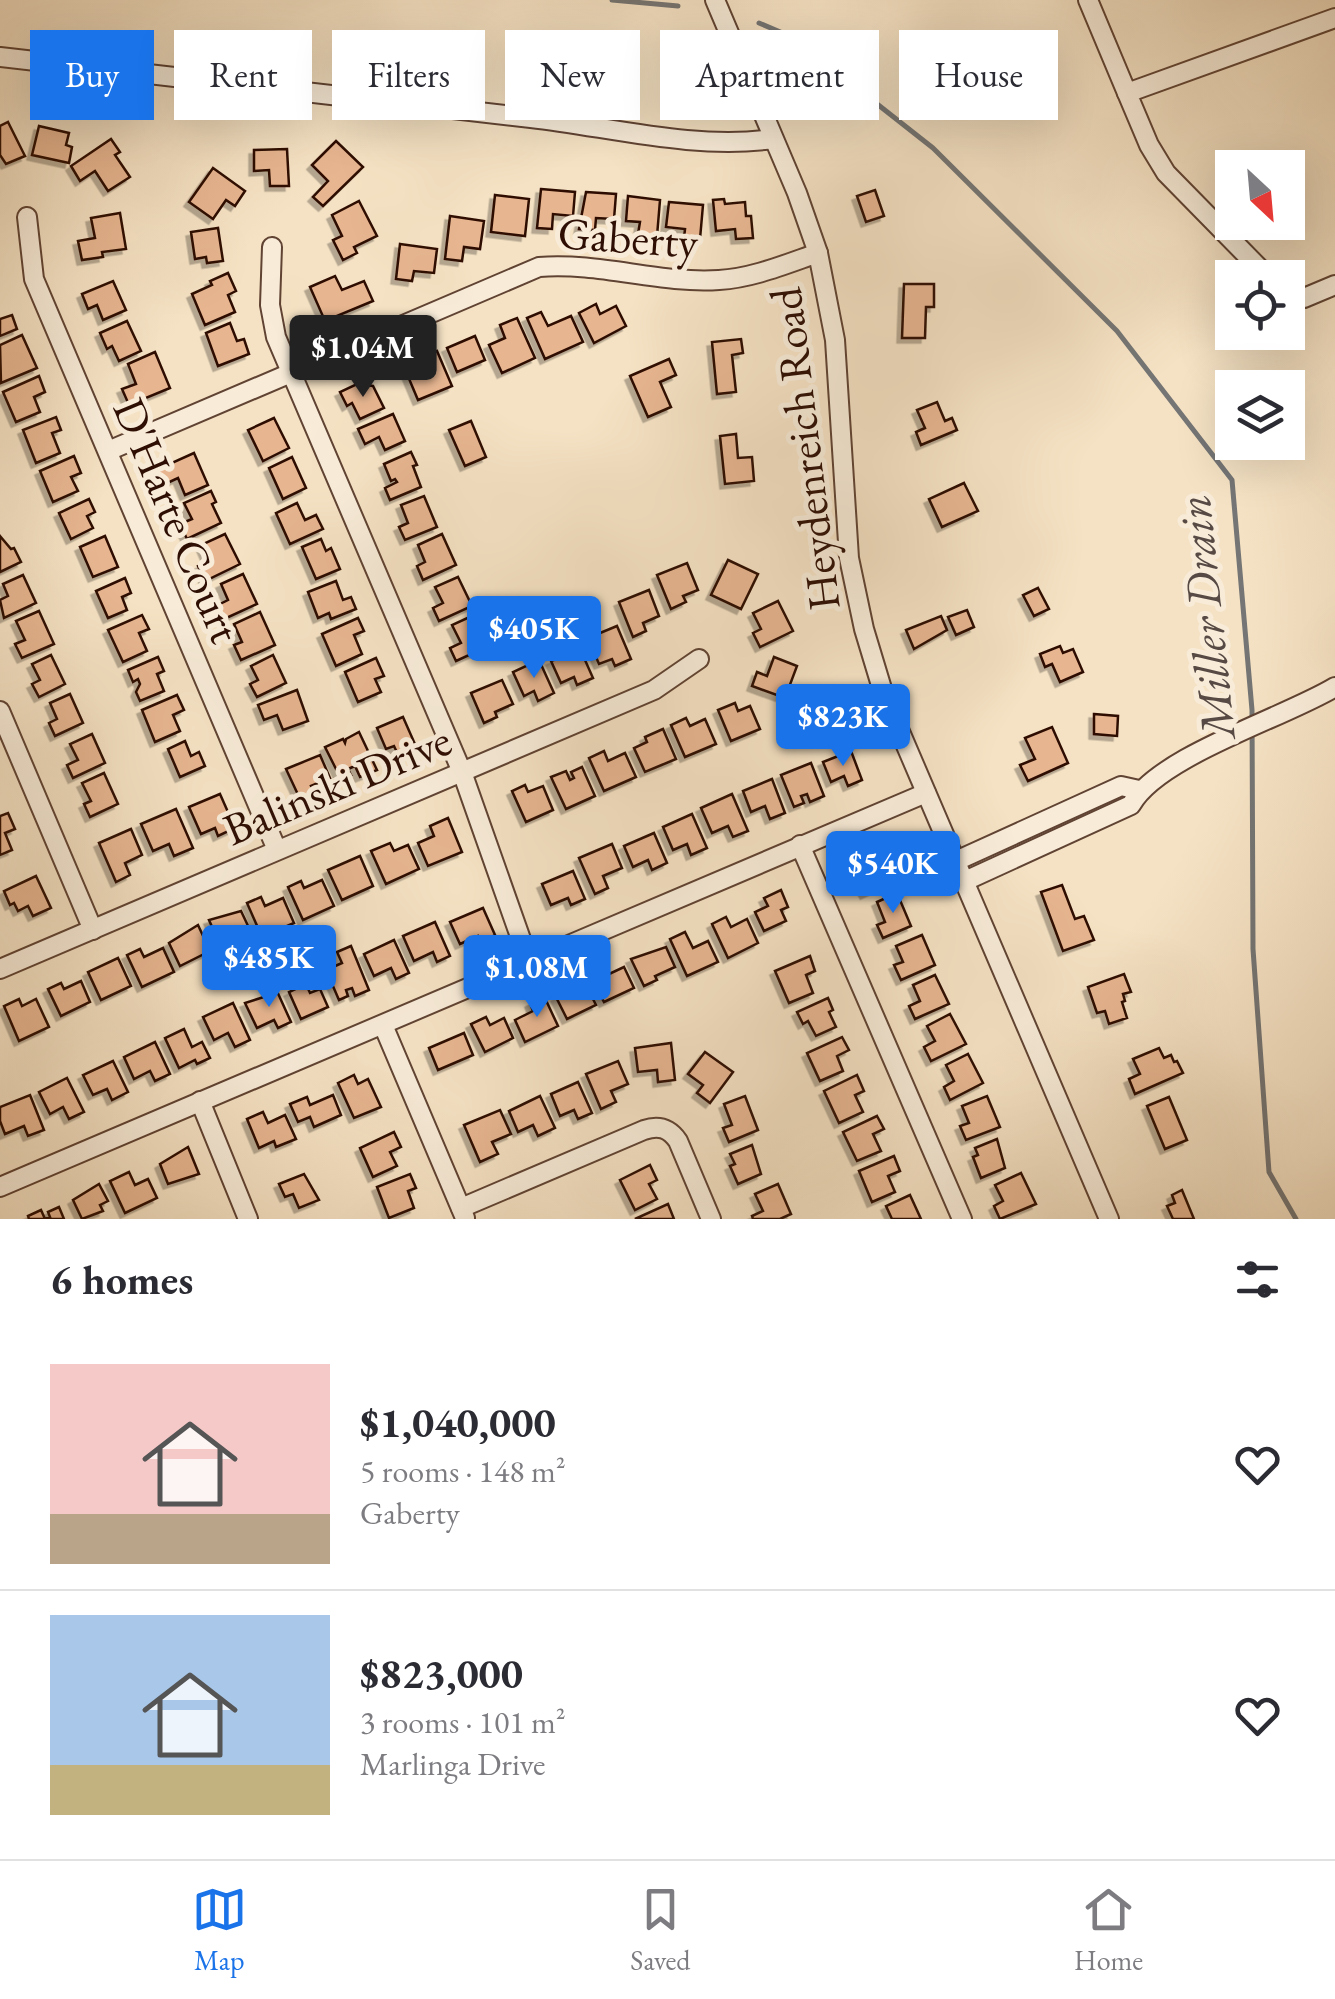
<!DOCTYPE html>
<meta charset="utf-8">
<style>
body{margin:0;font-family:"EB Garamond",serif;background:#f7f7f7;color:#2b2b33;height:100vh;display:flex;flex-direction:column;font-size:38px;white-space:nowrap}
*{box-sizing:border-box;margin:0}
p{font-size:32px;color:#7c7c81}
.icon{flex:none;width:55px;height:55px;fill:none;stroke:currentColor;stroke-width:2;stroke-linecap:round;stroke-linejoin:round}
.map{position:relative;height:1219px;overflow:hidden}
.drawer{display:flex;flex-direction:column;background:#fff;flex:1}
.drawer>*{flex:none}
.top-card{position:absolute;left:30px;top:30px;width:1275px;height:90px;display:flex;gap:20px}
.needle{width:65px;rotate:154deg}
.tools{position:absolute;left:1215px;top:150px;display:grid;gap:20px}
.tools a{display:grid;place-items:center;width:90px;height:90px;border-radius:0px;background:#fff;box-shadow:0 10px 40px #0002;font-size:50px}
.price{position:absolute;translate:-50% -85px;padding:0 22px;border-radius:10px;background:#1a73e8;color:#fff;font-size:32px;line-height:65px;filter:drop-shadow(0 2px 5px #0008)}
.price::after{content:'';position:absolute;left:50%;top:60px;width:30px;height:22px;margin-left:-15px;background:inherit;clip-path:polygon(0 0,100% 0,50% 100%)}
.price.selected{background:#222;color:#fff}
ul{padding:0;list-style:none}
li{display:flex;align-items:center;gap:30px;height:250px;padding:0 50px}
li+li{border-top:2px solid #e1e1e2}
li span{display:grid;place-items:center;flex:none;width:280px;height:200px;border-radius:0px;color:#555}
li>.icon{margin-inline-start:auto}
span .icon{width:120px;height:120px;fill:#fffc;stroke-width:1}
li b{font-size:42px}
h2{display:flex;justify-content:space-between;align-items:center;height:120px;padding:0 50px;font-size:42px}
.tag{padding:0 35px;border-radius:0px;background:#fff;box-shadow:0 10px 40px #0002;font-size:35px;line-height:90px}
.tag.selected{background:#1a73e8;color:#fff}
.tab-bar{display:flex;justify-content:space-around;align-items:center;height:140px;border-top:2px solid #e1e1e2;background:#fff;font-size:28px;color:#7c7c81}
.tab-bar a{display:grid;justify-items:center;gap:5px}
.tab-bar .selected{color:#1a73e8}
.map>svg:first-child{display:block}
</style>
<div class="map">
<svg width="1335" height="1219" viewBox="0 0 1335 1219">
<defs>
<filter id="shadow"><feDropShadow dx="-4.5" dy="4.5" stdDeviation="0" flood-color="#0004"/></filter>
</defs>
<rect width="100%" height="100%" fill="#f5e2c4"/>
<filter id="stains"><feTurbulence type="fractalNoise" baseFrequency=".002" numOctaves="4"/><feColorMatrix values="0 0 0 0 .2 0 0 0 0 .09 0 0 0 0 .02 0 0 0 .5 -.17"/></filter>
<radialGradient id="worn" r=".72"><stop offset=".6" stop-color="#630" stop-opacity="0"/><stop offset="1" stop-color="#630" stop-opacity=".3"/></radialGradient>
<g fill="none" stroke-linecap="round" stroke-linejoin="round">
<g stroke="#747574" stroke-width="5">
<path d="M612 0 678 6"/>
<path d="M759 23 792 37 933 148 1117 331 1232 480 1252 710 1253 949 1269 1172 1296 1219"/>
</g>
</g>
<g fill="#e7b691" stroke="#2e0e03" stroke-width="2.5" filter="url(#shadow)">
<path d="M8 122 25 156 6 164 0 155V126Z"/>
<path d="M39 126 69 133 66 145 72 147 69 163 32 155Z"/>
<path d="M111 139 120 152 115 155 130 177 108 191 95 171 80 181 71 166Z"/>
<path d="M336 141 363 167 323 206 313 197 328 181 312 165Z"/>
<path d="M287 149 289 186H270L269 170 254 171V150Z"/>
<path d="M213 168 245 191 235 206 226 200 213 219 189 202Z"/>
<path d="M541 189 575 192 573 216 553 214 552 229 537 228Z"/>
<path d="M875 190 884 216 866 222 857 196Z"/>
<path d="M586 192 616 194 614 219 596 218 595 230 579 229Z"/>
<path d="M495 195 529 199 525 236 491 232Z"/>
<path d="M628 196 660 200 657 236 638 234 640 222 626 221Z"/>
<path d="M724 199 725 204 745 202 746 216H751L753 238 736 239 735 229 716 231 713 200Z"/>
<path d="M359 201 377 236 354 247 357 253 343 260 333 240 342 236 332 215Z"/>
<path d="M669 202 703 205 700 239 684 238 685 229 666 227Z"/>
<path d="M120 213 126 249 102 252 103 257 82 260 78 241 95 238 91 218Z"/>
<path d="M450 216 484 221 480 249 464 247 462 261 445 259Z"/>
<path d="M218 228 223 261 207 263 206 257 195 259 191 232Z"/>
<path d="M400 244 437 249 434 273 414 271 412 281 396 279Z"/>
<path d="M228 273 236 291 228 295 235 312 205 325 192 294 212 285 210 281Z"/>
<path d="M335 276 342 290 364 281 373 301 325 321 310 287Z"/>
<path d="M113 281 126 310 103 320 97 305 88 309 82 294Z"/>
<path d="M904 284H934V307H926L925 338H902Z"/>
<path d="M596 304 600 314 616 306 626 326 594 343 579 313Z"/>
<path d="M541 312 548 326 571 316 583 342 545 359 527 318Z"/>
<path d="M12 315 17 329 0 336V319Z"/>
<path d="M517 318 535 358 502 373 489 345 505 338 500 325Z"/>
<path d="M127 321 141 351 119 361 112 346 107 349 100 333Z"/>
<path d="M230 323 237 341 244 339 249 354 218 366 206 333Z"/>
<path d="M22 335 37 368 1 383 0 345Z"/>
<path d="M475 336 485 360 457 372 447 348Z"/>
<path d="M741 339 743 353 732 355 736 392 717 394 712 342Z"/>
<path d="M437 351 452 386 418 400 407 374 424 367 421 358Z"/>
<path d="M155 352 170 388 129 405 122 389 136 384 128 364Z"/>
<path d="M669 359 676 375 660 382 671 407 648 417 630 376Z"/>
<path d="M39 376 45 392 34 397 40 412 16 422 3 392Z"/>
<path d="M357 384 373 386 384 408 360 419 352 403 347 406 340 392Z"/>
<path d="M937 402 945 421 952 418 957 430 921 445 916 432 925 428 917 410Z"/>
<path d="M393 414 405 441 385 450 379 437 365 444 358 429Z"/>
<path d="M56 417 61 430 52 433 60 453 36 463 23 430Z"/>
<path d="M274 418 289 448 263 461 248 430Z"/>
<path d="M471 421 486 457 465 466 449 430Z"/>
<path d="M736 434 738 458 752 457 754 481 725 484 720 436Z"/>
<path d="M411 452 417 465 413 466 421 487 390 500 385 488 397 482 395 479 391 481 384 464Z"/>
<path d="M194 453 208 485 185 495 178 478 163 485 156 470Z"/>
<path d="M74 456 81 473 71 477 78 491 53 502 40 471Z"/>
<path d="M292 457 306 488 283 499 269 468Z"/>
<path d="M964 483 978 511 942 527 929 499Z"/>
<path d="M211 491 216 502 212 504 221 523 187 539 180 524 192 519 184 503Z"/>
<path d="M424 496 437 527 405 540 399 527 408 523 401 505Z"/>
<path d="M89 499 95 512 87 516 93 528 71 539 59 513Z"/>
<path d="M297 503 305 520 316 515 323 529 290 544 276 513Z"/>
<path d="M225 534 240 564 205 581 198 566 208 561 201 545Z"/>
<path d="M442 534 456 565 423 580 417 566 425 562 418 545Z"/>
<path d="M0 536 11 549 14 548 21 562 0 572Z"/>
<path d="M105 536 118 567 93 577 80 547Z"/>
<path d="M321 539 326 551 331 548 340 569 316 579 302 547Z"/>
<path d="M728 560 758 574 741 609 711 595Z"/>
<path d="M687 563 698 590 683 596 686 602 671 609 657 575Z"/>
<path d="M243 574 257 604 222 620 216 606 228 600 221 584Z"/>
<path d="M23 575 36 603 4 618 0 600 8 596 3 584Z"/>
<path d="M458 577 472 606 439 621 433 608 443 603 435 587Z"/>
<path d="M125 578 131 593 122 597 127 610 108 618 96 591Z"/>
<path d="M336 581 343 600 351 597 356 609 331 619 329 613 318 618 308 592Z"/>
<path d="M1038 588 1049 609 1034 616 1023 595Z"/>
<path d="M649 590 659 616 643 623 646 631 633 637 619 602Z"/>
<path d="M778 601 793 631 760 647 753 633 761 629 753 613Z"/>
<path d="M967 610 974 627 956 635 948 617Z"/>
<path d="M39 611 54 644 22 658 15 644 25 640 16 621Z"/>
<path d="M260 612 275 645 241 660 234 645 242 642 234 624Z"/>
<path d="M142 615 149 629 139 633 147 651 123 662 108 630Z"/>
<path d="M474 615 489 646 456 661 450 648 461 643 452 625Z"/>
<path d="M941 616 947 630 914 649 906 630Z"/>
<path d="M358 618 364 631 354 635 362 654 336 666 322 634Z"/>
<path d="M617 626 631 659 615 666 612 659 599 664 588 638Z"/>
<path d="M577 642 593 678 577 685 574 677 561 683 551 661 559 658 556 651Z"/>
<path d="M1060 646 1063 653 1073 649 1083 672 1060 682 1052 664 1045 667 1040 654Z"/>
<path d="M51 655 65 684 39 697 32 684 40 680 32 664Z"/>
<path d="M273 655 286 683 257 697 250 684 258 680 251 666Z"/>
<path d="M158 657 164 671 157 674 164 691 140 701 136 692 140 684 138 679 133 682 128 670Z"/>
<path d="M774 657 797 666 785 698 752 686 757 672 767 676Z"/>
<path d="M376 658 384 676 375 679 381 692 358 702 345 672Z"/>
<path d="M539 660 554 693 538 701 534 691 524 696 513 672Z"/>
<path d="M502 680 513 704 495 712 497 717 484 723 471 693Z"/>
<path d="M297 690 308 721 283 730 277 715 264 720 258 705Z"/>
<path d="M70 694 83 723 55 736 49 723 57 719 50 703Z"/>
<path d="M177 695 184 710 173 715 180 731 155 742 142 710Z"/>
<path d="M735 703 738 711 750 706 760 729 731 741 718 710Z"/>
<path d="M1094 714 1118 716 1117 736 1094 734Z"/>
<path d="M403 717 418 751 400 759 394 746 386 749 377 728Z"/>
<path d="M686 718 690 726 705 719 716 744 685 757 671 725Z"/>
<path d="M1052 727 1068 763 1028 781 1020 765 1035 759 1025 738Z"/>
<path d="M663 729 676 759 645 772 634 748 647 742 645 737Z"/>
<path d="M359 732 377 770 360 777 355 766 348 769 351 775 341 779 325 747 343 739 345 743 346 739Z"/>
<path d="M92 734 105 763 73 778 67 765 78 760 70 744Z"/>
<path d="M185 741 191 756 199 752 205 766 180 777 168 749Z"/>
<path d="M604 751 608 761 625 753 636 777 604 791 589 758Z"/>
<path d="M851 751 862 780 848 786 844 776 831 782 823 762Z"/>
<path d="M320 755 330 778 311 786 315 794 301 801 286 769Z"/>
<path d="M811 763 824 796 810 802 807 794 801 796 804 803 794 807 781 775Z"/>
<path d="M582 767 595 796 566 809 551 777 566 771 570 780 574 778 571 772Z"/>
<path d="M104 773 118 804 90 817 84 804 91 801 82 783Z"/>
<path d="M772 779 785 813 770 819 765 806 751 812 743 791Z"/>
<path d="M525 785 528 792 543 786 553 810 526 822 512 791Z"/>
<path d="M220 794 235 828 218 836 215 828 201 834 189 807Z"/>
<path d="M732 794 748 831 733 837 728 826 712 833 701 808Z"/>
<path d="M176 809 193 848 174 856 169 844 153 851 141 824Z"/>
<path d="M8 813 15 829 5 833 12 850 0 855V816Z"/>
<path d="M692 814 707 848 691 855 687 844 673 850 663 827Z"/>
<path d="M448 818 462 852 428 866 418 843 434 836 430 826Z"/>
<path d="M131 829 142 855 125 863 130 875 116 882 99 843Z"/>
<path d="M654 833 667 863 652 870 648 860 633 867 624 846Z"/>
<path d="M390 843 394 851 408 845 419 869 386 884 371 851Z"/>
<path d="M612 844 622 868 603 876 608 888 595 894 579 858Z"/>
<path d="M882 850 895 880 865 894 857 878 864 875 858 861Z"/>
<path d="M360 856 373 886 342 900 328 870Z"/>
<path d="M573 871 585 899 571 905 568 898 551 905 542 884Z"/>
<path d="M36 876 51 908 33 916 28 906 18 911 14 903 10 905 4 891Z"/>
<path d="M322 880 334 906 303 920 288 887 301 881 304 888Z"/>
<path d="M1062 885 1075 919 1084 916 1094 940 1063 951 1041 892Z"/>
<path d="M781 890 788 907 781 910 786 921 764 931 755 912 768 906 764 898Z"/>
<path d="M897 893 911 926 883 938 877 925 885 922 877 902Z"/>
<path d="M261 897 265 906 283 898 294 923 262 937 247 903Z"/>
<path d="M483 908 495 935 481 942 478 936 460 944 450 922Z"/>
<path d="M241 911 250 930 238 935 244 948 225 956 209 920Z"/>
<path d="M726 917 731 927 747 919 758 943 728 958 712 924Z"/>
<path d="M435 922 450 956 437 962 433 952 414 961 403 936Z"/>
<path d="M198 925 210 951 180 966 169 943Z"/>
<path d="M685 932 693 948 708 941 718 962 687 976 670 939Z"/>
<path d="M922 935 935 965 901 980 894 965 903 962 896 946Z"/>
<path d="M394 940 409 973 396 979 391 968 374 976 364 954Z"/>
<path d="M351 946 369 990 355 996 352 988 346 990 348 996 339 1000 326 970 342 963 337 952Z"/>
<path d="M666 947 675 967 655 976 657 980 644 986 631 959Z"/>
<path d="M163 948 174 972 142 987 127 955 140 949 144 957Z"/>
<path d="M810 956 815 971 806 975 813 993 789 1003 775 971Z"/>
<path d="M118 958 131 986 101 1000 88 972Z"/>
<path d="M624 967 634 988 604 1002 590 975 604 968 607 975Z"/>
<path d="M1124 974 1131 992 1123 994 1125 1001 1122 1002 1127 1018 1109 1024 1105 1011 1097 1013 1088 987Z"/>
<path d="M935 975 949 1004 915 1019 909 1006 920 1001 913 985Z"/>
<path d="M583 979 596 1005 567 1019 556 997 572 990 570 985Z"/>
<path d="M81 981 90 1002 61 1016 48 989 61 983 64 989Z"/>
<path d="M306 984 310 993 320 989 328 1007 301 1019 289 992Z"/>
<path d="M276 989 291 1022 278 1028 274 1020 257 1028 245 1003 267 996 266 994Z"/>
<path d="M544 996 558 1026 525 1042 515 1020 533 1011 530 1003Z"/>
<path d="M828 998 833 1010 829 1012 836 1027 816 1036 808 1021 803 1024 797 1012Z"/>
<path d="M19 999 22 1006 36 999 49 1027 19 1041 4 1006Z"/>
<path d="M233 1003 250 1040 235 1047 228 1033 214 1040 203 1017Z"/>
<path d="M950 1014 966 1044 931 1061 924 1047 935 1041 927 1026Z"/>
<path d="M486 1017 490 1025 504 1018 513 1038 485 1052 471 1024Z"/>
<path d="M184 1029 192 1047 202 1042 210 1058 197 1064 195 1060 179 1068 165 1038Z"/>
<path d="M464 1033 473 1055 438 1070 429 1048Z"/>
<path d="M842 1037 849 1050 837 1056 843 1071 820 1081 807 1053Z"/>
<path d="M155 1042 170 1074 155 1081 150 1071 134 1079 124 1057Z"/>
<path d="M671 1043 675 1080 658 1082 657 1070 638 1072 635 1048Z"/>
<path d="M1159 1048 1164 1058 1171 1055 1174 1062 1177 1061 1183 1073 1135 1094 1129 1079 1140 1074 1133 1059Z"/>
<path d="M705 1052 733 1072 710 1103 697 1093 703 1085 688 1074Z"/>
<path d="M968 1054 983 1083 950 1100 944 1087 954 1081 946 1065Z"/>
<path d="M113 1061 128 1092 112 1100 107 1089 93 1095 83 1075Z"/>
<path d="M618 1061 628 1084 611 1091 616 1102 601 1109 586 1074Z"/>
<path d="M354 1075 358 1084 368 1079 381 1107 354 1118 338 1083Z"/>
<path d="M857 1075 864 1091 855 1095 863 1112 839 1123 824 1091Z"/>
<path d="M67 1078 84 1112 69 1119 63 1107 50 1114 39 1092Z"/>
<path d="M578 1082 592 1113 578 1119 574 1110 560 1116 551 1094Z"/>
<path d="M30 1095 44 1130 28 1136 24 1126 5 1134 0 1121V1107Z"/>
<path d="M333 1095 341 1115 314 1127 310 1117 298 1122 290 1104 307 1097 310 1105Z"/>
<path d="M540 1096 555 1128 538 1136 533 1125 518 1132 509 1111Z"/>
<path d="M745 1096 758 1130 729 1142 723 1128 732 1125 724 1104Z"/>
<path d="M987 1096 1000 1127 966 1140 960 1126 969 1123 962 1106Z"/>
<path d="M1169 1097 1187 1140 1165 1149 1147 1106Z"/>
<path d="M500 1110 511 1134 492 1142 498 1154 480 1162 464 1125Z"/>
<path d="M263 1112 268 1123 285 1115 296 1139 276 1147 274 1141 259 1148 247 1119Z"/>
<path d="M877 1116 884 1129 873 1134 881 1151 857 1161 843 1132Z"/>
<path d="M394 1132 401 1147 390 1152 397 1166 373 1177 360 1148Z"/>
<path d="M997 1139 1005 1168 981 1178 973 1157 978 1155 975 1148Z"/>
<path d="M752 1145 761 1174 738 1184 730 1166 735 1164 730 1154Z"/>
<path d="M188 1147 199 1174 168 1184 160 1164Z"/>
<path d="M894 1156 900 1171 888 1176 895 1192 872 1202 859 1171Z"/>
<path d="M650 1165 657 1180 649 1184 657 1199 635 1210 620 1180Z"/>
<path d="M129 1172 135 1185 148 1179 157 1198 125 1213 110 1181Z"/>
<path d="M1021 1173 1036 1204 1000 1219 994 1206 1003 1201 995 1185Z"/>
<path d="M304 1174 319 1200 299 1208 293 1194 285 1197 279 1184Z"/>
<path d="M410 1174 416 1188 408 1191 414 1208 389 1218 377 1187Z"/>
<path d="M99 1184 108 1201 100 1205 103 1211 82 1219 73 1200Z"/>
<path d="M778 1184 791 1214 780 1219H753L752 1216 763 1211 755 1194Z"/>
<path d="M1182 1190 1194 1219H1173L1167 1206 1175 1203 1172 1195Z"/>
<path d="M910 1195 921 1219H892L886 1206Z"/>
<path d="M668 1204 674 1219H635Z"/>
<path d="M59 1207 64 1219H29L28 1216 41 1210 45 1219 50 1217 48 1212Z"/>
</g>
<g fill="none" stroke-linecap="round" stroke-linejoin="round">
<g stroke="#604333" stroke-width="22">
<g id="minor">
<path d="M715 0 797 193 818 253 835 340 849 558 864 629 883 692 1109 1219"/>
<path d="M1088 0 1127 93"/>
<path d="M0 57C177 77 354 97 531 118 610 127 694 150 773 139"/>
<path d="M27 217 34 279 277 850"/>
<path d="M272 247 270 305 276 337 462 772 529 962"/>
<path d="M1269 278 1166 173 1149 145 1127 93 1335 18"/>
<path d="M1288 297 1304 298 1335 285"/>
<path d="M108 451 539 267C600 262 659 284 719 280 753 278 786 264 818 253"/>
<path d="M0 711 93 930"/>
<path d="M800 845 962 1219"/>
<path d="M956 861 1121 786 1139 790"/>
<path d="M965 881 1131 805C1158 756 1284 718 1335 687"/>
<path d="M0 969 654 690 699 659"/>
<path d="M383 1025 465 1218"/>
<path d="M200 1101 248 1219"/>
<path d="M0 1187 926 793"/>
<path d="M461 1208 644 1130C659 1125 669 1128 678 1141L711 1219"/>
</g>
</g>
<use href="#minor" stroke="#f8ecd9" stroke-width="18"/>
</g>
<g text-anchor="middle" stroke-width="10" stroke-linejoin="round" paint-order="stroke">
<g font-size="45" fill="#2e0e03" stroke="#f8ecd9">
<text transform="translate(628 237) rotate(4)" y="16">Gaberty</text>
<text transform="translate(804 449) rotate(-97)" y="16">Heydenreich Road</text>
<text transform="translate(178 520) rotate(67)" y="16">D'Harte Court</text>
<text transform="translate(337 784) rotate(-23)" y="16">Balinski Drive</text>
</g>
<g font-size="48" font-style="italic" fill="#574a45" stroke="#f8ecd9">
<text transform="translate(1205 617) rotate(-96)" y="17">Miller Drain</text>
</g>
</g>
<rect width="100%" height="100%" filter="url(#stains)"/>
<rect width="100%" height="100%" fill="url(#worn)"/>
</svg>
<div class="tools">
<a><svg class="needle" viewBox="-14 -14 28 28"><path d="M0-13l5 13h-10z" fill="#e53935"/><path d="M0 13l5-13h-10z" fill="#7c7c81"/></svg></a>
<a><svg class="icon" aria-label="locate" viewBox="0 0 24 24"><circle cx="12" cy="12" r="6"/><path d="M12 2v4M12 18v4M2 12h4M18 12h4"/></svg></a>
<a><svg class="icon" aria-label="layers" viewBox="0 0 24 24"><path d="M12 4l9 5-9 5-9-5zM3 14l9 5 9-5"/></svg></a>
</div>
<b class="price selected" style="left:363px;top:400px">$1.04M</b>
<b class="price" style="left:534px;top:681px">$405K</b>
<b class="price" style="left:843px;top:769px">$823K</b>
<b class="price" style="left:893px;top:916px">$540K</b>
<b class="price" style="left:269px;top:1010px">$485K</b>
<b class="price" style="left:537px;top:1020px">$1.08M</b>
<div class="top-card">
<a class="tag selected">Buy</a>
<a class="tag">Rent</a>
<a class="tag">Filters</a>
<a class="tag">New</a>
<a class="tag">Apartment</a>
<a class="tag">House</a>
</div>
</div>
<section class="drawer">
<h2>6 homes<svg class="icon" aria-label="filters" viewBox="0 0 24 24"><path d="M4 7h16M4 17h16"/><circle cx="9" cy="7" r="2"/><circle cx="15" cy="17" r="2"/></svg></h2>
<ul>
<li><span style="background:linear-gradient(#f6c9c9 75%,#b9a48a 0)"><svg class="icon" aria-label="home" viewBox="0 0 24 24"><path d="M3 11l9-7 9 7M6 9v11h12V9"/></svg></span><div><b>$1,040,000</b><p>5 rooms · 148 m²</p><p>Gaberty</p></div><svg class="icon" aria-label="heart" viewBox="0 0 24 24"><path d="M12 20l-8-8c-3-5 5-10 8-4 3-6 11-1 8 4z"/></svg></li>
<li><span style="background:linear-gradient(#a9c7e8 75%,#c2b280 0)"><svg class="icon" aria-label="home" viewBox="0 0 24 24"><path d="M3 11l9-7 9 7M6 9v11h12V9"/></svg></span><div><b>$823,000</b><p>3 rooms · 101 m²</p><p>Marlinga Drive</p></div><svg class="icon" aria-label="heart" viewBox="0 0 24 24"><path d="M12 20l-8-8c-3-5 5-10 8-4 3-6 11-1 8 4z"/></svg></li>
</ul>
</section>
<nav class="tab-bar">
<a class="selected"><svg class="icon" aria-label="map" viewBox="0 0 24 24"><path d="M3 6l6-2 6 2 6-2v14l-6 2-6-2-6 2zM9 4v14M15 6v14"/></svg>Map</a>
<a><svg class="icon" aria-label="saved" viewBox="0 0 24 24"><path d="M7 4h10v16l-5-4-5 4z"/></svg>Saved</a>
<a><svg class="icon" aria-label="home" viewBox="0 0 24 24"><path d="M3 11l9-7 9 7M6 9v11h12V9"/></svg>Home</a>
</nav>
